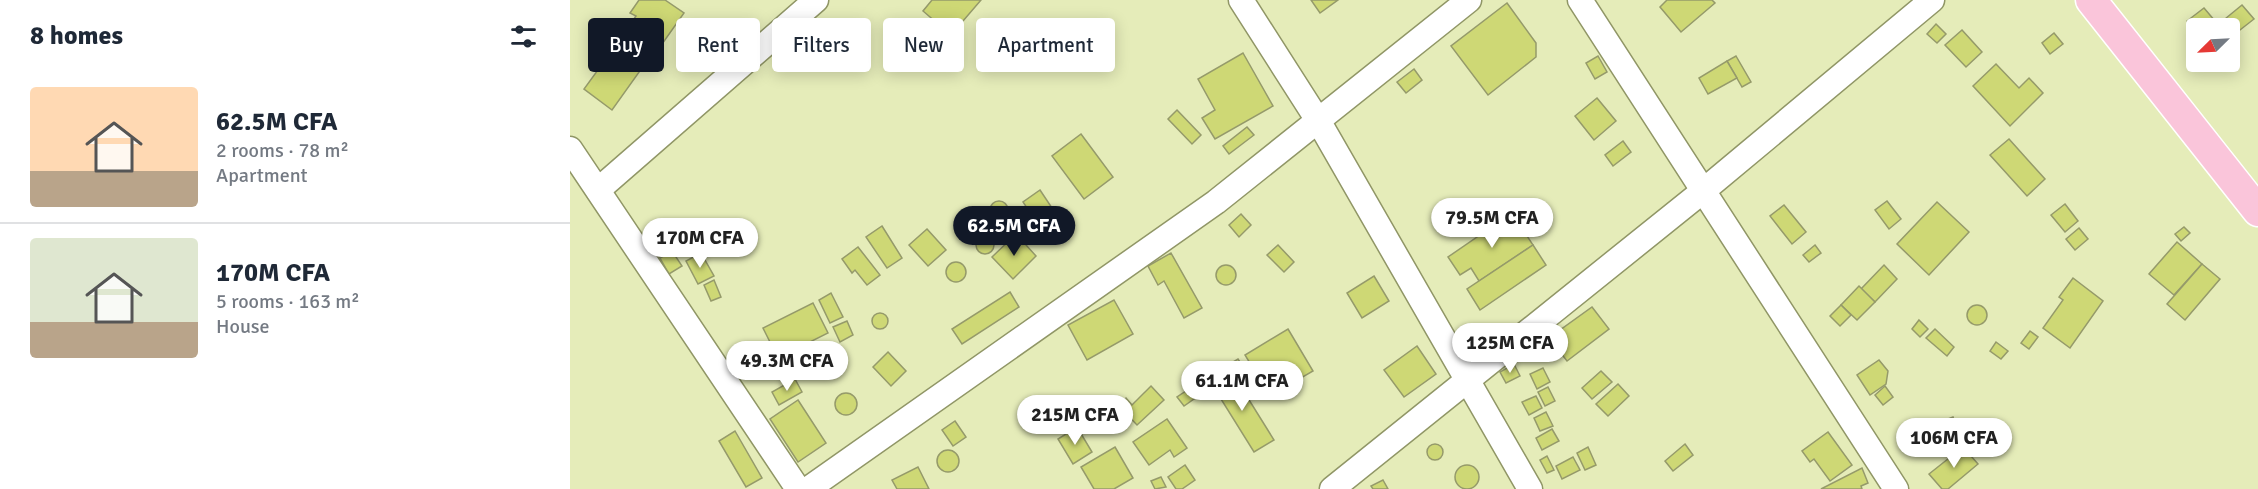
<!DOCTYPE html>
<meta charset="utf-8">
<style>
body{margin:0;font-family:Signika,sans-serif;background:#f2f2f3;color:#1f2937;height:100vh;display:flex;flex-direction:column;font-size:22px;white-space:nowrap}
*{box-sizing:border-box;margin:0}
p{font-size:20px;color:#747a83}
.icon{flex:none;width:33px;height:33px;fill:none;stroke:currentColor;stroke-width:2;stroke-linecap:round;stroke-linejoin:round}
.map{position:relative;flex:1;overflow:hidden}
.side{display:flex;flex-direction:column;background:#fff;width:570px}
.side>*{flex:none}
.guide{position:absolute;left:18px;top:18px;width:570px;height:54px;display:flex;gap:12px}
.needle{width:39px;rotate:246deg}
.tools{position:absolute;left:1616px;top:18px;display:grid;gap:12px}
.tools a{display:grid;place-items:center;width:54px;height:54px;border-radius:6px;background:#fff;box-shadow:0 3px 15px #0003;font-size:30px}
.price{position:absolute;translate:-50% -51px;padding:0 14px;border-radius:21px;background:#fff;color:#222;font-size:20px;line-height:39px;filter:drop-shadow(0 2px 3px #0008)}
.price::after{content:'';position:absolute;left:50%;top:36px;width:18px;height:14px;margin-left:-9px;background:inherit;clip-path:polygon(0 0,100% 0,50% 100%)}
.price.active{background:#111827;color:#fff}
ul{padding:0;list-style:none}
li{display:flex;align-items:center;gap:18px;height:150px;padding:0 30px}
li+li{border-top:2px solid #e0e1e3}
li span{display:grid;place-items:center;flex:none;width:168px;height:120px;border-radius:6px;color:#555}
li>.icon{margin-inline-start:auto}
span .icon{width:72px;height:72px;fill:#fffc;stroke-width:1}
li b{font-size:26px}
h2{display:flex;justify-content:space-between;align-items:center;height:72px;padding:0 30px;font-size:26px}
.pill{padding:0 21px;border-radius:6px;background:#fff;box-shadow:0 3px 15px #0003;font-size:21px;line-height:54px}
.pill.active{background:#111827;color:#fff}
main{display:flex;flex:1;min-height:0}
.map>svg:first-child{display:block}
</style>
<main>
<section class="side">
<h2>8 homes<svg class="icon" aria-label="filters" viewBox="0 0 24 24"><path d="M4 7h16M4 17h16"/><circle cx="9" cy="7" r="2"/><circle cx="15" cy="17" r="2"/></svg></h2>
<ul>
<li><span style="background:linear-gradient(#ffd9b3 70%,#b9a48a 0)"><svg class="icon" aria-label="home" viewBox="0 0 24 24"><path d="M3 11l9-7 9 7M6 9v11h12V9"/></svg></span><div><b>62.5M CFA</b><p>2 rooms · 78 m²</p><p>Apartment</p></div></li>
<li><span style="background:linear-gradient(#dfe7d0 70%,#b9a48a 0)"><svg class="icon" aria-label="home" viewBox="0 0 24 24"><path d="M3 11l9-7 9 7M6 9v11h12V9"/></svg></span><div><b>170M CFA</b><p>5 rooms · 163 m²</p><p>House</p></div></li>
</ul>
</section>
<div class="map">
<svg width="1688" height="489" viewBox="0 0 1688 489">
<rect width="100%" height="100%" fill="#e5ecb9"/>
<g fill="#ced875" stroke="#959a6a" stroke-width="1.5">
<path d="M69 0H95L114 13 90 47 59 26 66 16 60 13Z"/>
<path d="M362 0H411L381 35 353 11Z"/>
<path d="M741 0H768L750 13Z"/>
<path d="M1097 0H1142L1145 3 1111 32 1090 7Z"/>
<path d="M937 3 966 43V57L918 95 881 46Z"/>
<path d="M1672 5 1684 19 1661 37 1659 28H1654L1650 23Z"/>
<path d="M1634 8 1651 28H1626V32L1617 21Z"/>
<path d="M1366 24 1376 34 1367 43 1357 34Z"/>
<path d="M1392 30 1412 52 1396 67 1375 45Z"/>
<path d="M1484 33 1493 44 1480 54 1472 43Z"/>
<path d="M49 41 77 61 42 110 14 89Z"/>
<path d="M673 53 703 106 645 139 632 118 645 110 628 79Z"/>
<path d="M1028 56 1037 72 1025 79 1016 63Z"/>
<path d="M1166 56 1181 82 1172 87 1157 61Z"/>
<path d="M1157 61 1167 78 1138 94 1129 78Z"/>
<path d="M1426 64 1449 88 1459 78 1473 93 1440 126 1403 86Z"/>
<path d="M844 69 852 80 836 93 827 82Z"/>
<path d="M1027 98 1046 121 1024 140 1005 116Z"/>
<path d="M607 110 631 135 622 144 598 119Z"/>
<path d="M677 127 684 135 659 154 653 146Z"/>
<path d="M511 134 543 177 514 199 482 156Z"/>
<path d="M1439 139 1475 179 1457 196 1420 155Z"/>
<path d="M1053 141 1061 152 1043 166 1035 155Z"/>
<path d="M470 190 498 232 481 244 453 202Z"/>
<circle cx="429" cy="210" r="9"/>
<path d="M1317 201 1331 219 1319 229 1305 210Z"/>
<path d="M1367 202 1399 232 1359 275 1327 244Z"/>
<path d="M1495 204 1508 221 1495 232 1481 215Z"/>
<path d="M1214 205 1236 232 1222 244 1200 216Z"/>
<path d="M942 213 963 245 909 281 901 268 890 275 878 257Z"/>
<path d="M671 214 681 225 669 237 659 225Z"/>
<path d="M93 222 108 247 90 258 74 233Z"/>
<path d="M312 226 332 258 317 268 296 237Z"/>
<path d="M1614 227 1620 233 1611 241 1605 234Z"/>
<path d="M1509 228 1518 239 1505 250 1496 239Z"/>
<path d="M357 229 376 250 358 266 339 245Z"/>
<path d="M446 234 466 256 443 279 422 257Z"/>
<circle cx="415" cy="245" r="9"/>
<path d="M1607 242 1632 264 1604 295 1579 274Z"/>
<path d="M708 245 724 262 714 272 697 255Z"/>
<path d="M963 245 976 265 910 310 897 289Z"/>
<path d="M1245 245 1251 253 1239 262 1233 255Z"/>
<path d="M288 247 310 275 297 285 285 270 282 273 272 259Z"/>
<path d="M102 251 112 266 99 274 90 258Z"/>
<path d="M131 253 144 276 128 284 116 261Z"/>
<path d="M601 253 632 308 614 318 594 281 588 285 578 266Z"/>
<circle cx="386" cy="272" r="10"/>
<path d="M1632 264 1650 279 1615 320 1597 304Z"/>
<path d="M1314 265 1327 279 1305 302 1291 289Z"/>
<circle cx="656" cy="275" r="10"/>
<path d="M804 276 819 301 792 318 777 293Z"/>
<path d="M1503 278 1533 301 1500 348 1473 328 1493 300 1489 297Z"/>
<path d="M144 280 151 297 141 301 134 285Z"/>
<path d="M1289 286 1305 302 1287 320 1271 305Z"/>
<path d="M440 292 449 307 392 344 382 329Z"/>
<path d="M261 293 273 317 260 323 249 300Z"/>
<path d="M544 300 563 334 517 360 498 325Z"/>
<path d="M243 303 258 333 208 358 193 328Z"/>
<path d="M1271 305 1281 315 1270 326 1260 316Z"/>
<circle cx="1407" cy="315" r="10"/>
<path d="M1022 307 1039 329 997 361 979 338Z"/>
<circle cx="310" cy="321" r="8"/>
<path d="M1349 320 1358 329 1350 337 1342 329Z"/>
<path d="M277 321 283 335 270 342 263 327Z"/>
<path d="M718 329 743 371 700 396 675 355Z"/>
<path d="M1365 329 1384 347 1377 356 1356 338Z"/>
<path d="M1460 331 1468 337 1459 349 1451 343Z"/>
<path d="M1426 342 1438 351 1431 359 1420 351Z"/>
<path d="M847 346 866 374 834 397 814 370Z"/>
<path d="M318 352 336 371 321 386 303 367Z"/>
<path d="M668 359 677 373 666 380 658 365Z"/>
<path d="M1309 360 1318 371 1316 384 1300 395 1287 375Z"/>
<path d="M944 364 950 376 936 383 930 372Z"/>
<path d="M973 368 980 382 967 389 960 374Z"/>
<path d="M661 371 704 440 684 452 641 383Z"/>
<path d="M1031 371 1042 382 1022 399 1012 388Z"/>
<path d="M225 379 232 392 209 405 202 392Z"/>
<path d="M1048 384 1059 396 1038 416 1026 404Z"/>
<path d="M625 385 631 394 614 406 607 397Z"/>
<path d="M581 386 594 400 567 425 548 405 556 398 562 405Z"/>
<path d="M1315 386 1323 397 1313 405 1305 395Z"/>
<path d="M978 387 985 401 975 406 968 392Z"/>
<circle cx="276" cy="404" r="11"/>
<path d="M966 396 972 408 959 415 952 402Z"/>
<path d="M228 400 256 443 228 462 200 419Z"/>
<path d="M976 412 983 426 970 431 964 418Z"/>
<path d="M1383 417 1386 426 1376 430 1373 421Z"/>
<path d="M597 419 617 448 604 457 600 450 579 465 563 442Z"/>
<path d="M385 421 396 437 383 446 372 430Z"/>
<path d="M507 427 522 452 503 464 488 439Z"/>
<path d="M982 429 989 441 972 450 966 438Z"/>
<path d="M165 431 192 478 176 487 149 441Z"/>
<path d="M1258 432 1282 465 1260 481 1244 459 1240 462 1232 451Z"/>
<path d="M1343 436 1348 445 1336 453 1331 444Z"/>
<circle cx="865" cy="452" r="8"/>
<path d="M1115 444 1123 455 1103 471 1095 461Z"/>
<path d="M545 447 563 478 544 489H524L511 467Z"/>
<path d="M1018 447 1026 465 1015 470 1007 453Z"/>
<path d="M1393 447 1408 464 1378 489H1372L1359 474Z"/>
<circle cx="378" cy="461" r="11"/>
<path d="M977 456 984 470 977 473 970 460Z"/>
<path d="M1003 457 1010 470 992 479 986 466Z"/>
<path d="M615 465 625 480 612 489H606L598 477Z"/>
<circle cx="897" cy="477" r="12"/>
<path d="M348 467 359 489H327L322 480Z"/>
<path d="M1292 468 1298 483 1291 486 1292 489H1251Z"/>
<path d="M591 477 596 487 585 489 581 481Z"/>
<path d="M813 480 818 489H803L801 486Z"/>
</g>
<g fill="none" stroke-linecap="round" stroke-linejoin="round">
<g stroke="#909666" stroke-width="27">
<g id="minor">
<path d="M671 0 749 122 960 489"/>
<path d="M1010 0 1326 489"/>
<path d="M0 149 228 489"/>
<path d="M28 190 246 0"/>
<path d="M238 489 646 202 899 0"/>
<path d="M762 489 1133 191 1362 0"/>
</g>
</g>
<g stroke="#fff" stroke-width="33">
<path id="major" d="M1521 0 1688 211"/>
</g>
<use href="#minor" stroke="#fff" stroke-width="24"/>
<use href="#major" stroke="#fac5da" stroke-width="30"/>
</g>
</svg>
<div class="tools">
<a><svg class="needle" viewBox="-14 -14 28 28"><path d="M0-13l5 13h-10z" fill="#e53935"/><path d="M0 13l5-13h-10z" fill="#747a83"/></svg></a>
</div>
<b class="price" style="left:922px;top:249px">79.5M CFA</b>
<b class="price active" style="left:444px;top:257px">62.5M CFA</b>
<b class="price" style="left:130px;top:269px">170M CFA</b>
<b class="price" style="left:940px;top:374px">125M CFA</b>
<b class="price" style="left:217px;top:392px">49.3M CFA</b>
<b class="price" style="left:672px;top:412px">61.1M CFA</b>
<b class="price" style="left:505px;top:446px">215M CFA</b>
<b class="price" style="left:1384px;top:469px">106M CFA</b>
<div class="guide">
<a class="pill active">Buy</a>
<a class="pill">Rent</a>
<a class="pill">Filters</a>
<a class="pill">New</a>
<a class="pill">Apartment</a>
</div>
</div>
</main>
